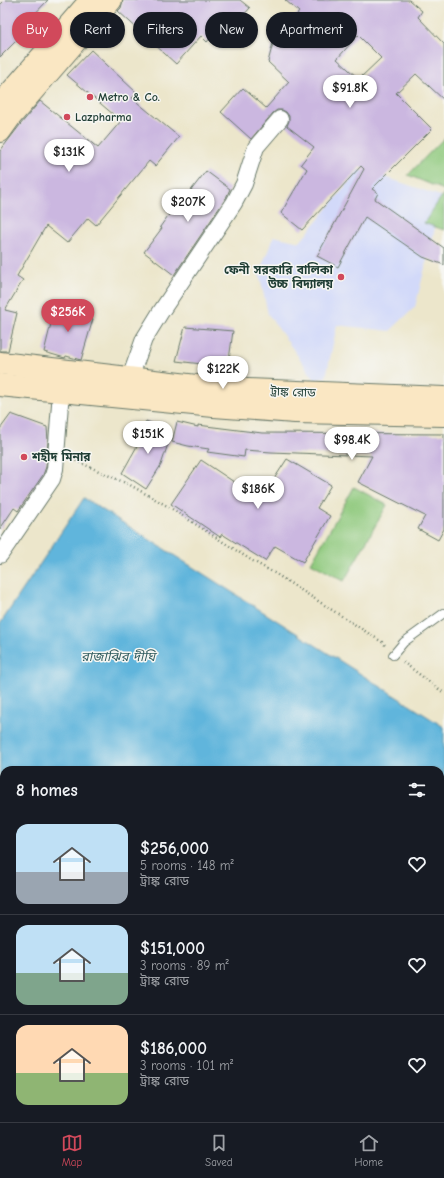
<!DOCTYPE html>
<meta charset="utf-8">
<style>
body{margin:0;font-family:"Comic Neue","Noto Sans Bengali",sans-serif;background:#242831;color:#f1f3f6;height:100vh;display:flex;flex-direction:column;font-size:15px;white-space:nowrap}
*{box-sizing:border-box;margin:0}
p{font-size:13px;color:#9ea1a6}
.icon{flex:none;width:22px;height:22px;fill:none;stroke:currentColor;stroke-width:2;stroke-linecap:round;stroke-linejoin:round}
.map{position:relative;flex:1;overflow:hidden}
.panel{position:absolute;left:0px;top:766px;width:444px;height:356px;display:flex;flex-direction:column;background:#171b24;border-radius:12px 12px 0 0;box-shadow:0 1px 3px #0004}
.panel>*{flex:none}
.hud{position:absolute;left:12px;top:12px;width:420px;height:36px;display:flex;gap:8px}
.price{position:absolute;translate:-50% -34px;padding:0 9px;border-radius:14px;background:#fff;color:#222;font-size:13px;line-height:26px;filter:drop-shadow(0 1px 2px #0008)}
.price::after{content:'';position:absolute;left:50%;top:24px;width:12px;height:9px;margin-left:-6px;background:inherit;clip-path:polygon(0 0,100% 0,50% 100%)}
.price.on{background:#d1495b;color:#fff}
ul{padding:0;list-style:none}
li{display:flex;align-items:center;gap:12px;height:100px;padding:0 16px}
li+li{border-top:1px solid #363941}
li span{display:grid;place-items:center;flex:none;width:112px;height:80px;border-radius:12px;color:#555}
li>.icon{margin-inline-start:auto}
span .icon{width:48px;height:48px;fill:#fffc;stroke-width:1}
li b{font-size:17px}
h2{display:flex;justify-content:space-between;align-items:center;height:48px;padding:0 16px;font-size:17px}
.tag{padding:0 14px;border-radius:18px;background:#171b24;box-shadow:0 1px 3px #0004;font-size:14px;line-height:36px}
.tag.on{background:#d1495b;color:#fff}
.tabs{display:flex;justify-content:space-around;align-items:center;height:56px;border-top:1px solid #363941;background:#171b24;font-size:11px;color:#9ea1a6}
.tabs a{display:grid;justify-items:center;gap:2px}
.tabs .on{color:#d1495b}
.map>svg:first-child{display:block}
</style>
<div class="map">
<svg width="444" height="1122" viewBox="0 0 444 1122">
<rect width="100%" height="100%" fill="#f6f6f2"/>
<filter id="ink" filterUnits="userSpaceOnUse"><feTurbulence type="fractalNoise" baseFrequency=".025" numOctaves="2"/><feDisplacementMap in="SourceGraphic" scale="8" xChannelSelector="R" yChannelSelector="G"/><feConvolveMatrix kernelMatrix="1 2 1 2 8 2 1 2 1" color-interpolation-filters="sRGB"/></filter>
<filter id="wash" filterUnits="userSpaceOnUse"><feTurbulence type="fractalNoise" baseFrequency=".012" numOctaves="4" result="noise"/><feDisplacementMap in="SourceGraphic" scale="16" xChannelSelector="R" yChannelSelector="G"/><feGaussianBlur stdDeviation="0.9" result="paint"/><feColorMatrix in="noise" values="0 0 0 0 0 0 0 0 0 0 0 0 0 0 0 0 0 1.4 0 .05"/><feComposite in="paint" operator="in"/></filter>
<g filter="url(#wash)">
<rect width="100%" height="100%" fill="#ece6cb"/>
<g fill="#d2d9f9">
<path d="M359 170 385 177 443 197 415 307 390 331 337 325 326 377 315 380 268 314 259 273 274 236 300 242Z"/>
<path d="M0 1095 4 1097V1118H40L47 1122H0Z"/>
</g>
<g fill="#8fc97d" stroke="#578358">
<path d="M444 138V190L408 175Z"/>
<path d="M444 193V230L424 223Z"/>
<path d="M354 487 387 505 344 581 311 563Z"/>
</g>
<path fill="#60b5dc" stroke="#407988" d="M84 498 444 727V1122H294L287 1118H440V770H4V945L0 942V624Z"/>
<g id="blocks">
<g fill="#cbb7e0" fill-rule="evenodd">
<path d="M5 0H48L27 22 28 23 15 37 18 39 0 57V5Z"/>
<path d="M123 0H240L250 8 233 27 226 21 207 42 201 36 176 64 118 11 121 8Z"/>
<path d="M285 0H409L422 11 418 17 444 44V100L416 74 396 93 432 129 372 189 378 193 375 199 444 248V265L423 257 365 217 338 267 317 256 364 169 361 166 302 230 281 213 307 169 301 164 314 147 287 126 289 121V116L286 112 282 110H277L273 113 251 139 221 112 243 88 266 108 289 82 268 62 273 43 296 19 294 18 299 12ZM358 35 381 58 359 79 337 59Z"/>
<path d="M91 50 137 93 132 98 179 137 155 166 149 161 96 225 88 218 67 243 46 226 17 276 23 280 5 310 17 313 8 351H0V151L20 125 40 101 98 148 121 121 67 75Z"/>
<path d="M206 171 230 189 226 198 174 275 144 252 162 228 160 227 170 213 172 215Z"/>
<path d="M56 303 78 309 76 314 93 319 81 360 66 356 65 358 44 352Z"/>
<path d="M185 327 233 331 228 367 176 361Z"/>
<path d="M11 414 47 427 48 441 46 467 43 475 18 511 14 508 0 529V429Z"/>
<path d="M146 421 156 425 171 435 161 465 146 489 122 473 136 448Z"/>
<path d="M177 422 198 427V425L262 433 444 434V529L438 540 418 529 425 516 358 482 372 456 271 452 245 450 244 457 207 452 209 449 188 446 172 442Z"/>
<path d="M287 459 331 485 317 508 330 516 303 562 275 546 265 561 222 534 220 537 171 504 201 460 252 494 261 499Z"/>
</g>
</g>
</g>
<g filter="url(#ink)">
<use href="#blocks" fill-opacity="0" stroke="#677869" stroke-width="1"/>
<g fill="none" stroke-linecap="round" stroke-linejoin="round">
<g stroke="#677869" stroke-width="10">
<path id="lane" d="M393 655 404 642 444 613"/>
</g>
<g stroke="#677869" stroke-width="18">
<g id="street">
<path d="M130 378 144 339 160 313 234 203 244 184 256 147 280 119"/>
<path d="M0 555 52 479 55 469 61 391"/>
<path d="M0 972 4 974"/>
<path d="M217 1118 223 1122"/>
</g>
</g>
<g stroke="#677869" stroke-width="24">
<g id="secondary">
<path d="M0 105 91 0"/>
<path d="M0 131 10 117 111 0"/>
<path d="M0 363 222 389 444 398"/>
<path d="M0 385 214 406 295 412 444 415"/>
<path d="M0 1066 4 1068"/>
<path d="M81 1118 87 1122"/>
</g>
</g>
<g stroke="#677869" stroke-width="2.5" stroke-dasharray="1 3" stroke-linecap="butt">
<path d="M72 459 130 485 169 507 251 560 276 574 382 642 385 645"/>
<path d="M403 662 444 693"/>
</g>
<use href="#lane" stroke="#fff" stroke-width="8"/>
<use href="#street" stroke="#fff" stroke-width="16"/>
<use href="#secondary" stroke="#fae7c3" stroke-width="22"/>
</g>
</g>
<g fill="#d1495b" stroke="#f6f6f2" stroke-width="1.5">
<circle cx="90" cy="97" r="4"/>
<circle cx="67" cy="117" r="4"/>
<circle cx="341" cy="277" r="4"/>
<circle cx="24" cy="457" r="4"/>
</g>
<g text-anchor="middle" stroke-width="3" stroke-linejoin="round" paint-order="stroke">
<g font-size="12" font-weight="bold" fill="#1f3d34" stroke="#f6f6f2" text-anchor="start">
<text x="98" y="101">Metro &amp; Co.</text>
<text x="75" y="121">Lazpharma</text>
<text x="333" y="274" text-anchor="end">ফেনী সরকারি বালিকা<tspan x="333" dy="14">উচ্চ বিদ্যালয়</tspan></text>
<text x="32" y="461">শহীদ মিনার</text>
</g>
<g font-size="12" fill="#1f3d34" stroke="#f6f6f2">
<text transform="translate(293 392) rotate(2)" y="4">ট্রাঙ্ক রোড</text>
</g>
<g font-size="13" font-style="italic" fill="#2f5b5e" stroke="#f6f6f2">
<text x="118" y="661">রাজাঝির দীঘি</text>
</g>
</g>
</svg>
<b class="price" style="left:350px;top:109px">$91.8K</b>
<b class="price" style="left:69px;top:173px">$131K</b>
<b class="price" style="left:188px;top:223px">$207K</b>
<b class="price on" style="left:68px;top:333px">$256K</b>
<b class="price" style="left:223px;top:390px">$122K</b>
<b class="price" style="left:148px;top:455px">$151K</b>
<b class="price" style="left:352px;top:461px">$98.4K</b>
<b class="price" style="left:258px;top:510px">$186K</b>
<div class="hud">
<a class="tag on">Buy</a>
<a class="tag">Rent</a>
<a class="tag">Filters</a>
<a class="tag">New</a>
<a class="tag">Apartment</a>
</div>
<section class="panel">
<h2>8 homes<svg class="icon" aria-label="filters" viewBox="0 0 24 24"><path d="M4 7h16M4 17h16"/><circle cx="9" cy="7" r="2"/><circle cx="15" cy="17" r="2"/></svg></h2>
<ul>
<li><span style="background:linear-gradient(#bfe0f5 60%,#9aa5b1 0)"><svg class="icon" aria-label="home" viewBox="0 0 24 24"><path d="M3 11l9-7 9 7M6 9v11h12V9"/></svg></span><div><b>$256,000</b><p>5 rooms · 148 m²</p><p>ট্রাঙ্ক রোড</p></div><svg class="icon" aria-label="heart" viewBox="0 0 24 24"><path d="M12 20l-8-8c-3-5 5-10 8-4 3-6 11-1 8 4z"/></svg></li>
<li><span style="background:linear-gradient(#bfe0f5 60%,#7fa58c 0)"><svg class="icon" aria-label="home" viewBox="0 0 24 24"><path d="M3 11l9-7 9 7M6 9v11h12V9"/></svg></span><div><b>$151,000</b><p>3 rooms · 89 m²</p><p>ট্রাঙ্ক রোড</p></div><svg class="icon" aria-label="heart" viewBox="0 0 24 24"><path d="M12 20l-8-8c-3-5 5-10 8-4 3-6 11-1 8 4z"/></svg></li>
<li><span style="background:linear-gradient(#ffd9b3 60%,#8fb573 0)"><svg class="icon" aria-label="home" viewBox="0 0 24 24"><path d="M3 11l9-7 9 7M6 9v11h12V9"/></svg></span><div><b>$186,000</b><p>3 rooms · 101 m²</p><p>ট্রাঙ্ক রোড</p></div><svg class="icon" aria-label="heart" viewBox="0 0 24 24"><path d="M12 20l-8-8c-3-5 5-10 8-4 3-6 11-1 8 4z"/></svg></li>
</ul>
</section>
</div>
<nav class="tabs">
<a class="on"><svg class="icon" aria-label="map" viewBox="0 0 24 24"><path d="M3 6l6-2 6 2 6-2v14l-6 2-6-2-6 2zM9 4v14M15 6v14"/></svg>Map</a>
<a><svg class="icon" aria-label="saved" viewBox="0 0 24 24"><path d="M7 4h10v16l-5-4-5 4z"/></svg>Saved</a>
<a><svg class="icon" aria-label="home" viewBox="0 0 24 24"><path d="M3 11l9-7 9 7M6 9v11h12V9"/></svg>Home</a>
</nav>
